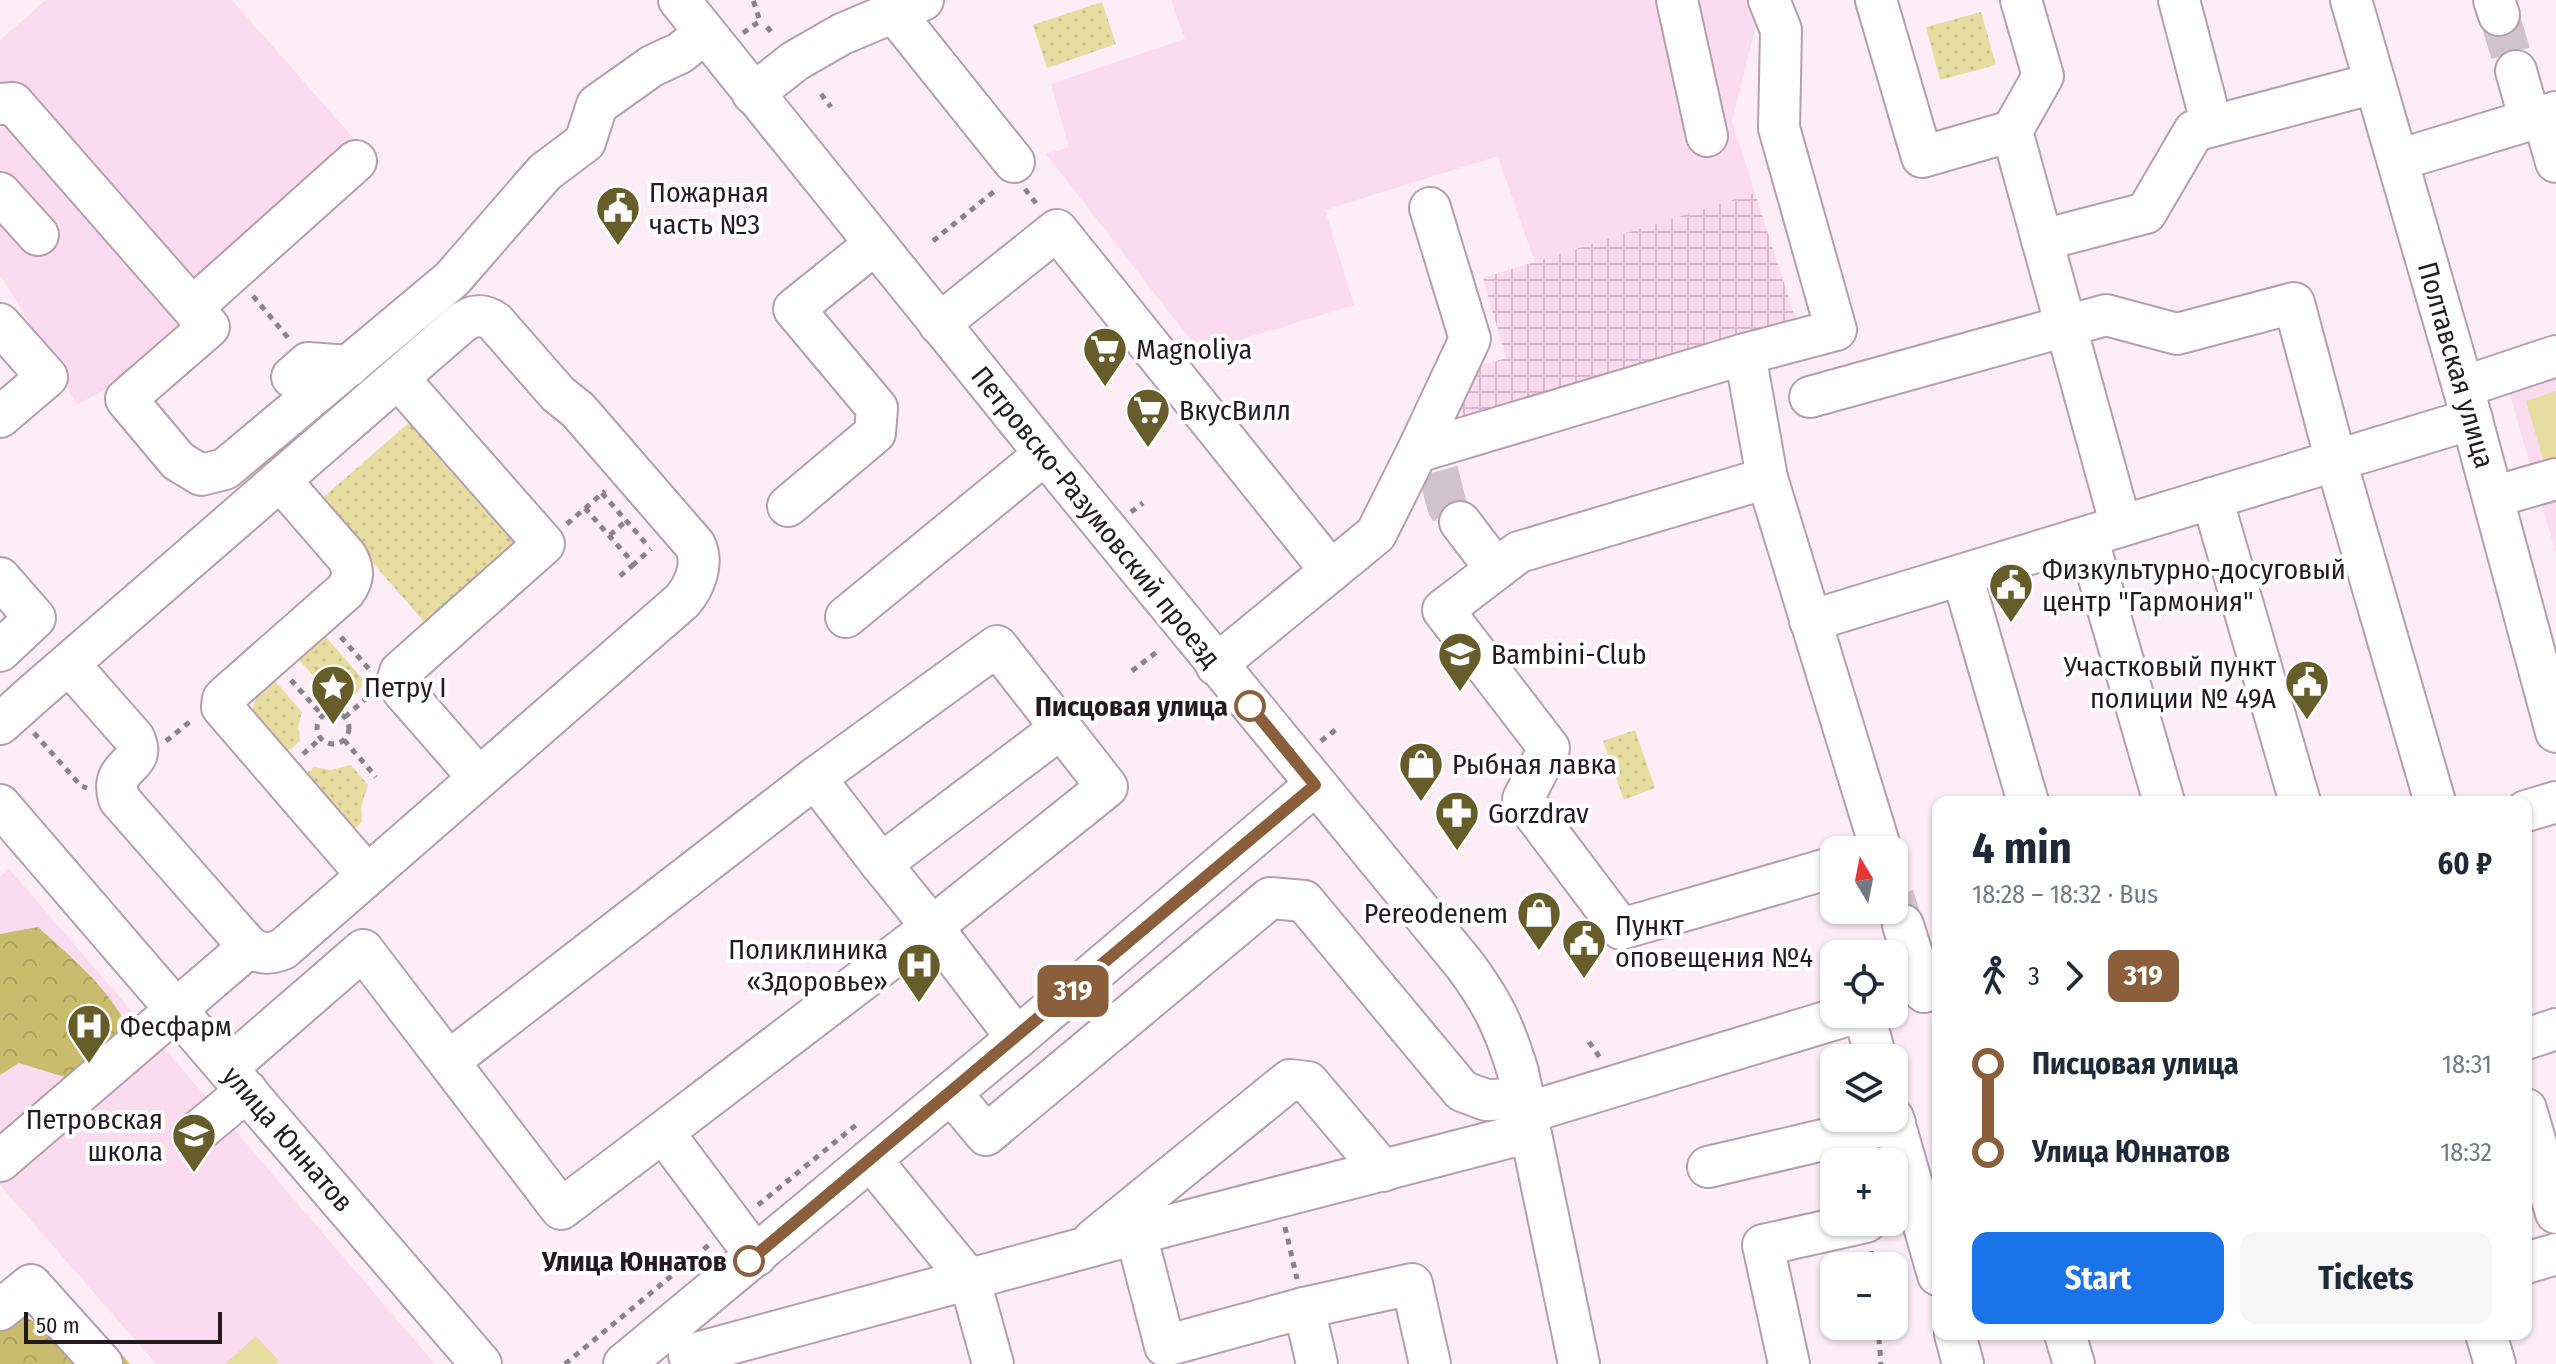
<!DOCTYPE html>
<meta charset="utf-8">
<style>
body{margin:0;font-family:"Fira Sans Condensed",sans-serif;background:#f6f6f7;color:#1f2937;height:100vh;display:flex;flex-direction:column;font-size:30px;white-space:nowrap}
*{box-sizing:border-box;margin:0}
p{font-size:26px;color:#747a83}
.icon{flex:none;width:44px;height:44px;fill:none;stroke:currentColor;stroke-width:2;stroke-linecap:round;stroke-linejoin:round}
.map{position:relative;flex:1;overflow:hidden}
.details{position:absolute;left:1932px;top:796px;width:600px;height:544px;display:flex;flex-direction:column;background:#fff;border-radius:16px;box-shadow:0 2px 6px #0004}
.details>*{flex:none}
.badge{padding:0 16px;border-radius:12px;font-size:28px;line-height:52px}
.needle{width:52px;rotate:350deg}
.fabs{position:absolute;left:1820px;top:836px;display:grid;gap:16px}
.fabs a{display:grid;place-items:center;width:88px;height:88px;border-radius:16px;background:#fff;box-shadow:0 2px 6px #0004;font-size:40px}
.scale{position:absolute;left:24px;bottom:20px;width:198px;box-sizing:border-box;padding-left:8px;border:4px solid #241b21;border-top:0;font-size:22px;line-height:28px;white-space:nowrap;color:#241b21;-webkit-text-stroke:6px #fff;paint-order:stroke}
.map>.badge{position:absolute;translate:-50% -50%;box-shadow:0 0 0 4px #fff}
.legs{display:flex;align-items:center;gap:12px;height:88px;padding:0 40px;font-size:26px}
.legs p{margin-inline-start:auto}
.summary{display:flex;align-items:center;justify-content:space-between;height:136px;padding:0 40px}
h1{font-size:44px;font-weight:700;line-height:60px}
.action{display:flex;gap:16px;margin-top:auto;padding:16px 40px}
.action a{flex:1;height:92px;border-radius:16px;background:#1a73e8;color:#fff;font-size:32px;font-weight:700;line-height:92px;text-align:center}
.action a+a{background:#f6f6f7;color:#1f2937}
ul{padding:0 40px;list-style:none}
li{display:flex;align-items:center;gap:28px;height:88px;font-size:30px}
li i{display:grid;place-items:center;width:12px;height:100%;margin:0 10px;background:currentColor}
li i::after{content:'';width:20px;height:20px;margin:-10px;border:6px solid;border-radius:50%;background:#fff}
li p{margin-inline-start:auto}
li:first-child i{background:linear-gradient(#0000 50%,currentColor 0)}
li:last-child i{background:linear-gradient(currentColor 50%,#0000 0)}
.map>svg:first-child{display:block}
</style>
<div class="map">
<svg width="2556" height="1364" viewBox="0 0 2556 1364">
<defs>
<pattern id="industrial-grid" width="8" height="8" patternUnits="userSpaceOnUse" patternTransform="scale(2)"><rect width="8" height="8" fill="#fbdbef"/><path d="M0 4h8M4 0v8" fill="none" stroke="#d7bbcd"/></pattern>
<pattern id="forest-crowns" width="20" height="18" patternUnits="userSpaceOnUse" patternTransform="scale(2)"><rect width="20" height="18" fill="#c9bd6d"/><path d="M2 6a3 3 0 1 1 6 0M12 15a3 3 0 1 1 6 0" fill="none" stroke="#aca25e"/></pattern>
<pattern id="park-dots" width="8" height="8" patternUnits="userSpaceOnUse" patternTransform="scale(2)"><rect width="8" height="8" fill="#e7dda1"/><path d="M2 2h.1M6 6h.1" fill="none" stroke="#c6bd8a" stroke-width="1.8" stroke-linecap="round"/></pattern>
</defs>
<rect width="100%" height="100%" fill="#fcedf6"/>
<g fill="#fbdbef">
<polygon points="46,0 232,0 362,148 193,323 136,372 77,405 7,285 0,277 0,40"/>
<polygon points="1171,0 1747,0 1756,25 1732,122 1755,193 1535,263 1498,156 1325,210 1354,305 1200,352 1046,154 1069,147 1051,84 1185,39"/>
<polygon points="2556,374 2556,553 2508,389"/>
<polygon points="9,869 220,1113 435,1364 156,1364 0,1185 0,877"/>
</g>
<polygon fill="url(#industrial-grid)" points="1755,193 1796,320 1462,419 1449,375 1506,358 1483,278"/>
<g fill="url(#forest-crowns)">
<path d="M 38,927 C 74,960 117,994 133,1041 L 71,1079 L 19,1063 L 0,1075 L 0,934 Z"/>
<polygon points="21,1315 48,1329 109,1340 130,1364 0,1364 0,1330"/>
</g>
<g fill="url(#park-dots)">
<polygon points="1102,2 1116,44 1047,68 1033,25"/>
<polygon points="1981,12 1996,65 1940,80 1926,27"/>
<polygon points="412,420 520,543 426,624 319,501"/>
<polygon points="326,637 366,683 350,698 330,694 299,660"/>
<polygon points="275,681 302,712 298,726 300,741 285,754 252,711 256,698"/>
<polygon points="1635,730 1655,788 1624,800 1603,741"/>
<polygon points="351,765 368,785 361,806 362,822 352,831 304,776 314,767 331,770"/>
</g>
<g fill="#e7dda1">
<polygon points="2556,391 2556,463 2545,466 2526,401"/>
<polygon points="256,1336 279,1361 276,1364 225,1364"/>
</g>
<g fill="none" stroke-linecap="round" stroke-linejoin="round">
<g stroke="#d1c3cb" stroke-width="40" stroke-dasharray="40 20" stroke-linecap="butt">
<polyline points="2499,15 2516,71"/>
<polyline points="1438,471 1447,506 1460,522"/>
<polyline points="1894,896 1903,925"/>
</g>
<g stroke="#b69fad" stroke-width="44">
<g id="minor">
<path d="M 679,0 L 1045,454 L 1464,964 C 1493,1003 1504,1026 1518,1072 L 1579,1364"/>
<polyline points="1677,0 1707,136"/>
<polyline points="1876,0 1922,157 2012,131"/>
<polyline points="2021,0 2043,76 2012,131 2121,526"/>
<polyline points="2179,0 2212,126"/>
<polyline points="2351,0 2463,387 2556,732"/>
<polyline points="2494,0 2499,15"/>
<polyline points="893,11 1014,162"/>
<polyline points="2516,71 2530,120"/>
<polyline points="753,94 795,61 842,34 923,0"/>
<polyline points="0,104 13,103 209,327 126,399 178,461 201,475 225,469 452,279 545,172 585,142 597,105 652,66 680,53 705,33"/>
<polyline points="2543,116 2556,162"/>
<polyline points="2398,160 2556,112"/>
<polyline points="0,193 38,235"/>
<polyline points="2042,240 2146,213 2194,131 2375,83"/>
<polyline points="193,307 356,161"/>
<polyline points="0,324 47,377 0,417"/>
<polyline points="939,324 1057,230 1331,571"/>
<polyline points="1745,354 1767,478"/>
<polyline points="292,377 308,363 349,366"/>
<polyline points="398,378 544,544 400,672 398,679 403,691 479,778"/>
<polyline points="2463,387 2556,356"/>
<polyline points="1810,397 2106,315 2177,334 2294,303 2336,461 2435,802"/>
<polyline points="1417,452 1470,339 1430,208"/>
<path d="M 280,480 L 347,557 C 354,570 354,579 345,591 L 227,695 L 223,699 L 222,707 L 367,875"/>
<polyline points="2493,497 2556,479"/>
<polyline points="2212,498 2300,802"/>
<polyline points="788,506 875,433 877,408 794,309 875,244"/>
<polyline points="1460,522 1496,569"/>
<polyline points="2087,537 2164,802"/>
<polyline points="1962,575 2028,802"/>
<polyline points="0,578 35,618 0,651"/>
<polyline points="846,617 1045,454"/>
<polyline points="1810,621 2472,419"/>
<polyline points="1216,665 1376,534 1417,452 1745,354 1836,330 1779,128 1781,30 1769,0"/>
<path d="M 0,724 L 37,691 L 459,325 C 471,315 482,313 495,322 L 558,394 L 578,410 L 695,545 C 704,563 695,586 682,601 L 283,949 C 271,954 261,955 249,947 L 119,799 C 108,762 149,768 134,738 L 69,664"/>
<polyline points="815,778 881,864"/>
<polyline points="0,805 481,1364"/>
<polyline points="2526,811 2556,802"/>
<polyline points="1834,867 1621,929 1523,799 1549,748 1443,610 1519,552 1767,478 1881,850"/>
<polyline points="1903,925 1924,992"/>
<polyline points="1864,1014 1876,1058"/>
<polyline points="2526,1039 2556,1029"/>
<polyline points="449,1061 815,778 997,646 1107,787 932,927 1017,1038"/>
<polyline points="227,1068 363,950 561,1209 663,1132 756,1256"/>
<polyline points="951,1093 986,1135 1270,898 1304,901 1462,1091 1486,1100 1524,1099"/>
<polyline points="2526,1109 2556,1213"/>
<polyline points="1526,1113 1852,1014"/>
<polyline points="1893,1118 1938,1275"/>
<polyline points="663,1132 932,927 881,864 1061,728"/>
<polyline points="195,1134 247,1091"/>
<polyline points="871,1160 970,1281 993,1364"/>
<polyline points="0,1161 249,947"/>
<polyline points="1708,1167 1895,1123"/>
<polyline points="1136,1234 1165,1346 1304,1308"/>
<polyline points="1094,1239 1290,1080 1308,1082 1383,1171"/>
<polyline points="2526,1263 2556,1254"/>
<polyline points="0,1310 31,1285 102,1364"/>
<polyline points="1955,1334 1963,1364"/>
<polyline points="2065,1334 2074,1364"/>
<polyline points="2486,1334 2495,1364"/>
<polyline points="689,1355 1136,1234 1530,1132"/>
<polyline points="624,1364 1017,1038 1315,785"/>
<polyline points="1317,1364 1304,1308 1412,1284 1430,1364"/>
<polyline points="1789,1364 1763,1245 1866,1222"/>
</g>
</g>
<g stroke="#8e8289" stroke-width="5" stroke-dasharray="6 6" stroke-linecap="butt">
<polyline points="767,27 774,35"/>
<polyline points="743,33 760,21 753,0"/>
<polyline points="821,94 831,107"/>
<polyline points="1025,189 1038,206"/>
<polyline points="933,241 997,189"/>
<polyline points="253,296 290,340"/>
<polyline points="602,493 649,547"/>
<polyline points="585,508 634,564 651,549"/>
<polyline points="1131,512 1143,503"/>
<polyline points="567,524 605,491"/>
<polyline points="610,535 626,521"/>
<polyline points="620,576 634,564"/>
<polyline points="341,637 369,669"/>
<polyline points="1132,671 1158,651"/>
<polyline points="291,680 322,715"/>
<circle cx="333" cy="728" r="16"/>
<polyline points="345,717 371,694"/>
<polyline points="34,733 81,786 87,788"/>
<polyline points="344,740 376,777"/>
<polyline points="166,741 192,720"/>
<polyline points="1321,741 1338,728"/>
<polyline points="303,754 320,739"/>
<polyline points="1589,1042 1601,1059"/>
<polyline points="758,1205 856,1125"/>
<polyline points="1285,1227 1297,1279"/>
<polyline points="1871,1251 1872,1266"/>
<polyline points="1878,1326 1881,1364"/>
<polyline points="565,1364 710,1244"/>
</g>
<use href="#minor" stroke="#fff" stroke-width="40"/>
</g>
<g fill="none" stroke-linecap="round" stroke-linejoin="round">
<g stroke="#fff" stroke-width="18">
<polyline id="line-1" points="749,1261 1315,785 1250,706"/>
</g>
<use href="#line-1" stroke="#8b5e3c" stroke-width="12"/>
</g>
<defs>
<g id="civic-pin" transform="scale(2.3)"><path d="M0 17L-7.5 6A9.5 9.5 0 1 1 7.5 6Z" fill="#665d2a" stroke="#fff"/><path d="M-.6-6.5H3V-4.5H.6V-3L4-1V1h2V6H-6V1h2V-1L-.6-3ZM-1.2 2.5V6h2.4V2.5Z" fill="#fff"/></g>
<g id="supermarket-pin" transform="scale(2.3)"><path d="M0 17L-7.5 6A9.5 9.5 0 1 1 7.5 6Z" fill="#665d2a" stroke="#fff"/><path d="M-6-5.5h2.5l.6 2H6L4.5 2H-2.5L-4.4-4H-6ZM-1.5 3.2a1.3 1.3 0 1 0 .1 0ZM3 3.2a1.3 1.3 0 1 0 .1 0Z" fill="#fff"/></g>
<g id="school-pin" transform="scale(2.3)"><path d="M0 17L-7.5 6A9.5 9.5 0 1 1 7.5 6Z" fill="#665d2a" stroke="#fff"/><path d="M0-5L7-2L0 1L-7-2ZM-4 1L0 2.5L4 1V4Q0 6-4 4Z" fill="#fff"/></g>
<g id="sight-pin" transform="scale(2.3)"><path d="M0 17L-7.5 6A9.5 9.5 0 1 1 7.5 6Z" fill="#665d2a" stroke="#fff"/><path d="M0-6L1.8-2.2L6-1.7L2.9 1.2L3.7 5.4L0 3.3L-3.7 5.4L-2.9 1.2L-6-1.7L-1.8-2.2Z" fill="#fff"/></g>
<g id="shop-pin" transform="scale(2.3)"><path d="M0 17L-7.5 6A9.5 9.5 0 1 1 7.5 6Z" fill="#665d2a" stroke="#fff"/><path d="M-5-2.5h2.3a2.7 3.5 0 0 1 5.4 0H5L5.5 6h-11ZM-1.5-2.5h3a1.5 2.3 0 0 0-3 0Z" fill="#fff"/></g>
<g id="pharmacy-pin" transform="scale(2.3)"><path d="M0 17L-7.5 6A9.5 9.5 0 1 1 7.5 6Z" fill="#665d2a" stroke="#fff"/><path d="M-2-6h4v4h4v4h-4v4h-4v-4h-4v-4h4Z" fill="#fff"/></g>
<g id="hospital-pin" transform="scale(2.3)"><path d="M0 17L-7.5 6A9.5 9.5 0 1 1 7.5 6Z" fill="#665d2a" stroke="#fff"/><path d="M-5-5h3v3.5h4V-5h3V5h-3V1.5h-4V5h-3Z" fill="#fff"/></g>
</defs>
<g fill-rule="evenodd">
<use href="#civic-pin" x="618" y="208"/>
<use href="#supermarket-pin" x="1105" y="349"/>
<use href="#supermarket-pin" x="1148" y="410"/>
<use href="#civic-pin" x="2011" y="585"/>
<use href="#school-pin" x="1460" y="654"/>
<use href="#civic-pin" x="2307" y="682"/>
<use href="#sight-pin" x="333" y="687"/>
<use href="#shop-pin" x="1421" y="764"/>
<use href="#pharmacy-pin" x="1457" y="813"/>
<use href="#shop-pin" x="1539" y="913"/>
<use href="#civic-pin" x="1584" y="941"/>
<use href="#hospital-pin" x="919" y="965"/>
<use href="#hospital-pin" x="89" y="1026"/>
<use href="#school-pin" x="194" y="1135"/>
</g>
<g fill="#fff" stroke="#8b5e3c" stroke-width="4">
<circle cx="1250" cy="706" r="14"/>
<circle cx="749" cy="1261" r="14"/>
</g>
<g text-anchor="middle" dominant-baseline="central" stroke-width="8" stroke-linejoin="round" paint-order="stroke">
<g font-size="28" fill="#241b21" stroke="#fff" text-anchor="start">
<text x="649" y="192">Пожарная<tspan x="649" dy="32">часть №3</tspan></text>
<text x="1136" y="349">Magnoliya</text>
<text x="1179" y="410">ВкусВилл</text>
<text x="2042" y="569">Физкультурно-досуговый<tspan x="2042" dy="32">центр "Гармония"</tspan></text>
<text x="1491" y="654">Bambini-Club</text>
<text x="2276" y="666" text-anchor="end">Участковый пункт<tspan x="2276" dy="32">полиции № 49А</tspan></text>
<text x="364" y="687">Петру I</text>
<text x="1452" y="764">Рыбная лавка</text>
<text x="1488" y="813">Gorzdrav</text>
<text x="1508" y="913" text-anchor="end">Pereodenem</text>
<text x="1615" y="925">Пункт<tspan x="1615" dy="32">оповещения №4</tspan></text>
<text x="888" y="949" text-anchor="end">Поликлиника<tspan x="888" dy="32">«Здоровье»</tspan></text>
<text x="120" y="1026">Фесфарм</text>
<text x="163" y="1119" text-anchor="end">Петровская<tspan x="163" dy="32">школа</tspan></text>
</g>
<g font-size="28" fill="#241b21" stroke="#fff">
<text transform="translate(2456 365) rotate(74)">Полтавская улица</text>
<text transform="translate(1096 517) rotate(51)">Петровско-Разумовский проезд</text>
<text transform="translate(288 1139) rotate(49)">улица Юннатов</text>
</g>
<g font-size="28" font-weight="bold" fill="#241b21" stroke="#fff" text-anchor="end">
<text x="1228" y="706">Писцовая улица</text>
<text x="727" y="1261">Улица Юннатов</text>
</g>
</g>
</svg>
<div class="fabs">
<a><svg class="needle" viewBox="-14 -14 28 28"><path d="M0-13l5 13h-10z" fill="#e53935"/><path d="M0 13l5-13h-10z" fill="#747a83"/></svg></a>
<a><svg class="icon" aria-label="locate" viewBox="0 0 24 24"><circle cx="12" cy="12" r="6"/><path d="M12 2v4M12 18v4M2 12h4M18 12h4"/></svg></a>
<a><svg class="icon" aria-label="layers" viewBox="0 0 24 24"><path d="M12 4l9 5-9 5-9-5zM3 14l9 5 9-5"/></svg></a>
<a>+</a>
<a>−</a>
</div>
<div class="scale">50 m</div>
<b class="badge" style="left:1073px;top:991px;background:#8b5e3c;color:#fff">319</b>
<section class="details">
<div class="summary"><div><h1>4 min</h1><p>18:28 – 18:32 · Bus</p></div><b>60 ₽</b></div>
<div class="legs"><svg class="icon" aria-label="walk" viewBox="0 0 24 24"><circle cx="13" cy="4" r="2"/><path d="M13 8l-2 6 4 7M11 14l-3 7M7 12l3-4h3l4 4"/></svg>3<svg class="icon" aria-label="forward" viewBox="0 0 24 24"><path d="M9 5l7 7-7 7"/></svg><b class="badge" style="background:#8b5e3c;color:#fff">319</b></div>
<ul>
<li><i style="color:#8b5e3c"></i><b>Писцовая улица</b><p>18:31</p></li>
<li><i style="color:#8b5e3c"></i><b>Улица Юннатов</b><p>18:32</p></li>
</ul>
<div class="action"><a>Start</a><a>Tickets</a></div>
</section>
</div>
